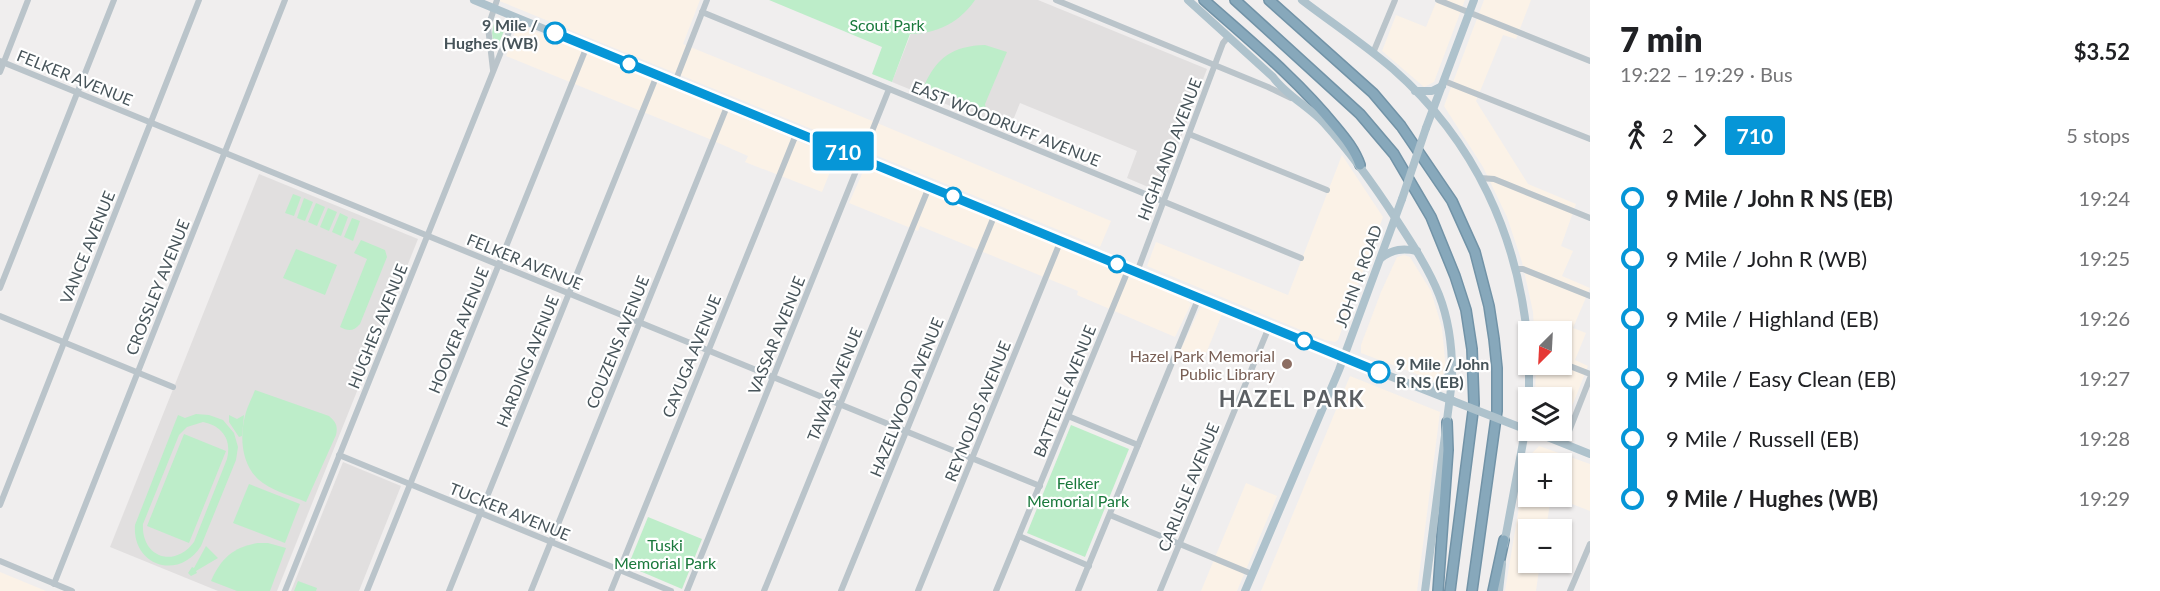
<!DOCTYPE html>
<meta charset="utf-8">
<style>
body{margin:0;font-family:Lato,sans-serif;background:#f2f2f2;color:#202124;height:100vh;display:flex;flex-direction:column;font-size:22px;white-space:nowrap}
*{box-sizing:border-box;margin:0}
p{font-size:20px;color:#757577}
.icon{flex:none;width:33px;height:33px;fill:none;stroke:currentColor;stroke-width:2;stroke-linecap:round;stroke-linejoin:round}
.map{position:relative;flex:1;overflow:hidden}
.side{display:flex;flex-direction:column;background:#fff;width:570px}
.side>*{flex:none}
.badge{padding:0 12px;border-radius:4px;font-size:21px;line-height:39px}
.needle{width:39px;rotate:204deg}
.fabs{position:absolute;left:1518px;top:321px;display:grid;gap:12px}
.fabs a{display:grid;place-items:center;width:54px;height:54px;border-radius:0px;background:#fff;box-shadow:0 2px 4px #0004;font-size:30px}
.map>.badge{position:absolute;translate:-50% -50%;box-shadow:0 0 0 3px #fff}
.legs{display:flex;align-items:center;gap:9px;height:66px;padding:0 30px;font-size:20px}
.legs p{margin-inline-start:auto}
.overview{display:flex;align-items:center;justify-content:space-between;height:102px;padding:0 30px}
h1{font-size:33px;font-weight:800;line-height:45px}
ul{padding:0 30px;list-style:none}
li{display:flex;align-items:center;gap:21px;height:60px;font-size:22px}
li i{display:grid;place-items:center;width:9px;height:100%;margin:0 8px;background:currentColor}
li i::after{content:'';width:15px;height:15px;margin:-8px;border:4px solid;border-radius:50%;background:#fff}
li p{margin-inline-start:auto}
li:first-child i{background:linear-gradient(#0000 50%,currentColor 0)}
li:last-child i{background:linear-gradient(currentColor 50%,#0000 0)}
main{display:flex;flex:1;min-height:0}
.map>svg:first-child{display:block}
</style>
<main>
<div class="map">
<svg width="1590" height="591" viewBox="0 0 1590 591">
<rect width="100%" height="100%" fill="#f0eeee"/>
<g fill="#fbf2e7">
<polygon points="497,0 700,0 683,44 870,120 1111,221 1100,247"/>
<polygon points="1437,0 1465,0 1434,82 1424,87 1382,51 1396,15 1426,27"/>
<polygon points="1484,0 1531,0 1516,39 1503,35 1476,101 1528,184 1576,204 1561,246 1573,251 1562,276 1590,288 1573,328 1586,333 1575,360 1588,366 1561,434 1552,431 1562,430 1562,398 1535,397 1536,365 1562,364 1562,332 1534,331 1533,312 1522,262 1507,217 1483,167 1444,106"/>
<polygon points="518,24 836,157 822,192 745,162 748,156 707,138 506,56"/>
<polygon points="1342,155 1383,217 1338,340 1335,342 1325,340 1147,266 1156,242 1288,295"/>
<polygon points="865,167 1185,298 1191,304 1175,337 1077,295 1078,291 1039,275 920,226 918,231 849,203"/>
<polygon points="1404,255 1410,257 1431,291 1442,328 1446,370 1440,379 1435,381 1361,353 1361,345 1381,292 1397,257"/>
<polygon points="1205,306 1222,314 1203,361 1180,351 1200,308"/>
<polygon points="1350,376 1440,412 1417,591 1261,591"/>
<polygon points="1539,446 1590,464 1590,511 1554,497 1562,496 1562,464 1530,463 1532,453"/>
<polygon points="1528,469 1528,496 1551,497 1546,529 1528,530 1528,562 1540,563 1536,591 1505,591 1519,507"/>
<polygon points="1246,483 1277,496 1237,591 1201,591"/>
<polygon points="0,572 46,591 0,591"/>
</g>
<g fill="#e1dfdf">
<polygon points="924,0 1038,0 1207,69 1160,192 1127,178 1137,151 1020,103 1009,130 892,82"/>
<polygon points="259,174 418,239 277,591 218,591 110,547"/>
<polygon points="343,462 401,486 359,591 291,591"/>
</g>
<g fill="#bdedc9" fill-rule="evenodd">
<path d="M 769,0 L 975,0 C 960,22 937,34 910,34 L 892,82 L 872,74 L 882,47 Z"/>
<polygon points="495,18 498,19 496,25 498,27 502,27 505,22 507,23 497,49 494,48 492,33"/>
<path d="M 985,45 L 1007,52 L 985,104 L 986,109 L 980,110 L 977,106 L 924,86 C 937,57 953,46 985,45 Z"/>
<polygon points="293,194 301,197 294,216 285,213"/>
<polygon points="304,198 313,202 305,221 297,218"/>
<polygon points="316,203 325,207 317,226 308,222"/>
<polygon points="328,208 337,212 329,231 320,227"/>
<polygon points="340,213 348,217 341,236 332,232"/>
<polygon points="352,218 360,221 353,241 344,237"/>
<path d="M 361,240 L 385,250 L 387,257 L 360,324 C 353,332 348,331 340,327 L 367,259 L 354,253 Z"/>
<polygon points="296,249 337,265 325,295 283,278"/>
<path d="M 255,390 L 329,416 C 336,422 338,426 336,435 L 306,502 C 292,496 276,492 263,483 C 242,469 239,439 245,416 C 247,407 252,398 255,390 Z"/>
<path d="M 196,414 L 209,415 L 223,420 L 234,433 L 238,447 L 236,460 L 201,546 C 179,581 132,566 135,525 L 178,415 L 185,418 ZM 203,422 C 222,426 232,439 227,459 L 194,542 C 174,569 141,557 143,524 L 179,435 L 187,427 Z"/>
<polygon points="229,415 237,419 244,415 242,436 239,437 229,422"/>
<polygon points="1071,425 1129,449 1085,557 1027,533"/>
<polygon points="184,434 226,451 189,543 147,526"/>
<polygon points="249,484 300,504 285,543 233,523"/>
<polygon points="648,517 702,539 682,589 628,566"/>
<path d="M 258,543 L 268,543 L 286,548 L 270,591 L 237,591 L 211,581 C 221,558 234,547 258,543 Z"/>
<polygon points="206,546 218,558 196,571 197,573 191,576 188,573 192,567 194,568"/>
<polygon points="298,581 317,588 316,591 294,591"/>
</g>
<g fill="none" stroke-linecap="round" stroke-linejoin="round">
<g stroke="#7293a7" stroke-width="12">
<g id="highway">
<path d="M 1204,0 C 1249,40 1297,79 1335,126 C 1345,138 1355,150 1360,165"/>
<polyline points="1235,0 1360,114 1394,154 1431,217 1455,276 1466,310 1472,349 1474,404 1450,591"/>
<polyline points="1269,0 1373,93 1401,126 1452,201 1475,252 1489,306 1494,339 1497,368 1497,411 1472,591"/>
<polyline points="1438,591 1448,450 1447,422"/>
<polyline points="1493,591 1504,540"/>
</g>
</g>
<g stroke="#bac4ca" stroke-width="6">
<polyline points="1056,0 1268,87 1291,98"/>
<polyline points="1438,0 1590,61"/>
<polyline points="702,12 1301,258"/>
<polyline points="1373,53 1395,0"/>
<polyline points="0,61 1040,486"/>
<polyline points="493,70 488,27 497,0"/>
<polyline points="0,72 28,0"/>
<polyline points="1444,81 1590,139"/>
<polyline points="675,82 707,0"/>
<polyline points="1189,134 1327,190"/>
<polyline points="1480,178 1494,179 1590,218"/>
<polyline points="1517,269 1523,269 1590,296"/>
<polyline points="1137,272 1223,43 1228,37"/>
<polyline points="0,288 114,0"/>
<polyline points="0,316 173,387"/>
<polyline points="1562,363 1590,374"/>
<polyline points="1068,416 1138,445"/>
<polyline points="1564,444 1590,378"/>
<polyline points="339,455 671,591"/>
<polyline points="0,505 199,0"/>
<polyline points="1110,515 1252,574"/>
<polyline points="1019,536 1089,566"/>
<polyline points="0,561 72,591"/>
<polyline points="54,584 285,0"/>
<polyline points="285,591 515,17"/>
<polyline points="367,591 587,46"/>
<polyline points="449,591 657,75"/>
<polyline points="531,591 728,104"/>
<polyline points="611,591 797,132"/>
<polyline points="687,591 889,89"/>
<polyline points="764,591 929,187"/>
<polyline points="841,591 995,214"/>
<polyline points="918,591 1061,240"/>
<polyline points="996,591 1129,268"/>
<polyline points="1078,591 1199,297"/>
<polyline points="1160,591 1269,327"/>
<polyline points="1570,591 1590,544"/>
</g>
<g stroke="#aec2cc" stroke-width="8">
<polyline points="474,0 1344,358 1453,401"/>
<path d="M 1188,0 L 1273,77 C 1286,95 1309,107 1324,123 C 1351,153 1374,185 1396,219 C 1434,277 1454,309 1452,381 L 1425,591"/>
<path d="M 1302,0 C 1332,23 1364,44 1393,69 C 1475,141 1519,237 1528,345"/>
<polyline points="1415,91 1432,91 1442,86"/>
<polyline points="1426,128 1474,0"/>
<path d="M 1381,258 C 1393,249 1403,248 1417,251"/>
<polyline points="1427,390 1443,383 1452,371"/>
<polyline points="1529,398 1529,364"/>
<polyline points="1530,430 1590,454"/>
<polyline points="1504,545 1524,437 1528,400"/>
<polyline points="1245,591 1339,370 1402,199"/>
<polyline points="1499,591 1502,564"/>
</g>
<use href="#highway" stroke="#87a8bb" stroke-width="9"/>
<g stroke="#aec2cc" stroke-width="8">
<polyline points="1402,199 1426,128"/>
<polyline points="1453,401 1522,428"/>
</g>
</g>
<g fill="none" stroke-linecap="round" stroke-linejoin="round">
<g stroke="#fff" stroke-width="14">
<polyline id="line-1" points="555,33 1379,372"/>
</g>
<use href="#line-1" stroke="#0696d7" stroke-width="9"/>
</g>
<g fill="#fff" stroke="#0696d7" stroke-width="3">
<circle cx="555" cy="33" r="10"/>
<circle cx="629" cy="64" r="8"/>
<circle cx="953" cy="196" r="8"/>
<circle cx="1117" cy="264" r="8"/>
<circle cx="1304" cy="341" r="8"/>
<circle cx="1379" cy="372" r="10"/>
</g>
<circle fill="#8d6e63" stroke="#fff" stroke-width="2" cx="1287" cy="364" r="6"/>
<g text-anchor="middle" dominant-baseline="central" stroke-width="4.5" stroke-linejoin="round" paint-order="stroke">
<g font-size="16" font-weight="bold" fill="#47545a" stroke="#fff" text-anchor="end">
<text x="538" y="24">9 Mile /<tspan x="538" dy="18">Hughes (WB)</tspan></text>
<text x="1396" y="363" text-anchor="start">9 Mile / John<tspan x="1396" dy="18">R NS (EB)</tspan></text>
</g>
<g font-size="16" fill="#1a793c" stroke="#fff">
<text x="887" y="24">Scout Park</text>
<text x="1078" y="482">Felker<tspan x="1078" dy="18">Memorial Park</tspan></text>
<text x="665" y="544">Tuski<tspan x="665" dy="18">Memorial Park</tspan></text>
</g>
<g font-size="16" fill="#47545a" stroke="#fff">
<text transform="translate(75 77) rotate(22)">FELKER AVENUE</text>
<text transform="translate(1006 123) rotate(22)">EAST WOODRUFF AVENUE</text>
<text transform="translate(1169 149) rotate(-69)">HIGHLAND AVENUE</text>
<text transform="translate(87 247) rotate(-68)">VANCE AVENUE</text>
<text transform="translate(525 261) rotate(22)">FELKER AVENUE</text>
<text transform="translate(1358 276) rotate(-70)">JOHN R ROAD</text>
<text transform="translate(157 287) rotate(-68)">CROSSLEY AVENUE</text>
<text transform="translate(377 326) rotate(-68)">HUGHES AVENUE</text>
<text transform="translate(458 330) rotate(-68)">HOOVER AVENUE</text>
<text transform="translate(776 335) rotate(-68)">VASSAR AVENUE</text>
<text transform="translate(617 342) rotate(-68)">COUZENS AVENUE</text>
<text transform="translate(691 356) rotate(-68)">CAYUGA AVENUE</text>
<text transform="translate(527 361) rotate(-68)">HARDING AVENUE</text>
<text transform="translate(834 384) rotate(-68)">TAWAS AVENUE</text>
<text transform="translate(1064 391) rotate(-68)">BATTELLE AVENUE</text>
<text transform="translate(906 397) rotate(-68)">HAZELWOOD AVENUE</text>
<text transform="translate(977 411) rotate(-68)">REYNOLDS AVENUE</text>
<text transform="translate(1188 487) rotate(-68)">CARLISLE AVENUE</text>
<text transform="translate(510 511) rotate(22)">TUCKER AVENUE</text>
</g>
<g font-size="16" fill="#785e54" stroke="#fff" text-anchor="end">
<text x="1275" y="355">Hazel Park Memorial<tspan x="1275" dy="18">Public Library</tspan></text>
</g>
<g font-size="22" font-weight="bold" letter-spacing="1.5" fill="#5b5f63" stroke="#fff">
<text x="1292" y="398">HAZEL PARK</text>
</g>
</g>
</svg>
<div class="fabs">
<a><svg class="needle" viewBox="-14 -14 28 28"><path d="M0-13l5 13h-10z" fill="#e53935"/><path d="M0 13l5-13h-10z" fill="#757577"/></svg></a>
<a><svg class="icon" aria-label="layers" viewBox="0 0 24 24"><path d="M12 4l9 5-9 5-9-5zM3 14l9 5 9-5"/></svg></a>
<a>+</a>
<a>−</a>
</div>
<b class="badge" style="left:843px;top:151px;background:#0696d7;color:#fff">710</b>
</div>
<section class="side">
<div class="overview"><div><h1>7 min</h1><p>19:22 – 19:29 · Bus</p></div><b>$3.52</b></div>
<div class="legs"><svg class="icon" aria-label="walk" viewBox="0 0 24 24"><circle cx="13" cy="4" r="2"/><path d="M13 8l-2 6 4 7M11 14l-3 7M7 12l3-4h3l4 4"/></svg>2<svg class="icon" aria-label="forward" viewBox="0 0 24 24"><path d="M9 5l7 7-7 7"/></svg><b class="badge" style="background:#0696d7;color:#fff">710</b><p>5 stops</p></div>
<ul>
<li><i style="color:#0696d7"></i><b>9 Mile / John R NS (EB)</b><p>19:24</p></li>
<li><i style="color:#0696d7"></i><span>9 Mile / John R (WB)</span><p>19:25</p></li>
<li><i style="color:#0696d7"></i><span>9 Mile / Highland (EB)</span><p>19:26</p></li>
<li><i style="color:#0696d7"></i><span>9 Mile / Easy Clean (EB)</span><p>19:27</p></li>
<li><i style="color:#0696d7"></i><span>9 Mile / Russell (EB)</span><p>19:28</p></li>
<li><i style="color:#0696d7"></i><b>9 Mile / Hughes (WB)</b><p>19:29</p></li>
</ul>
</section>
</main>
